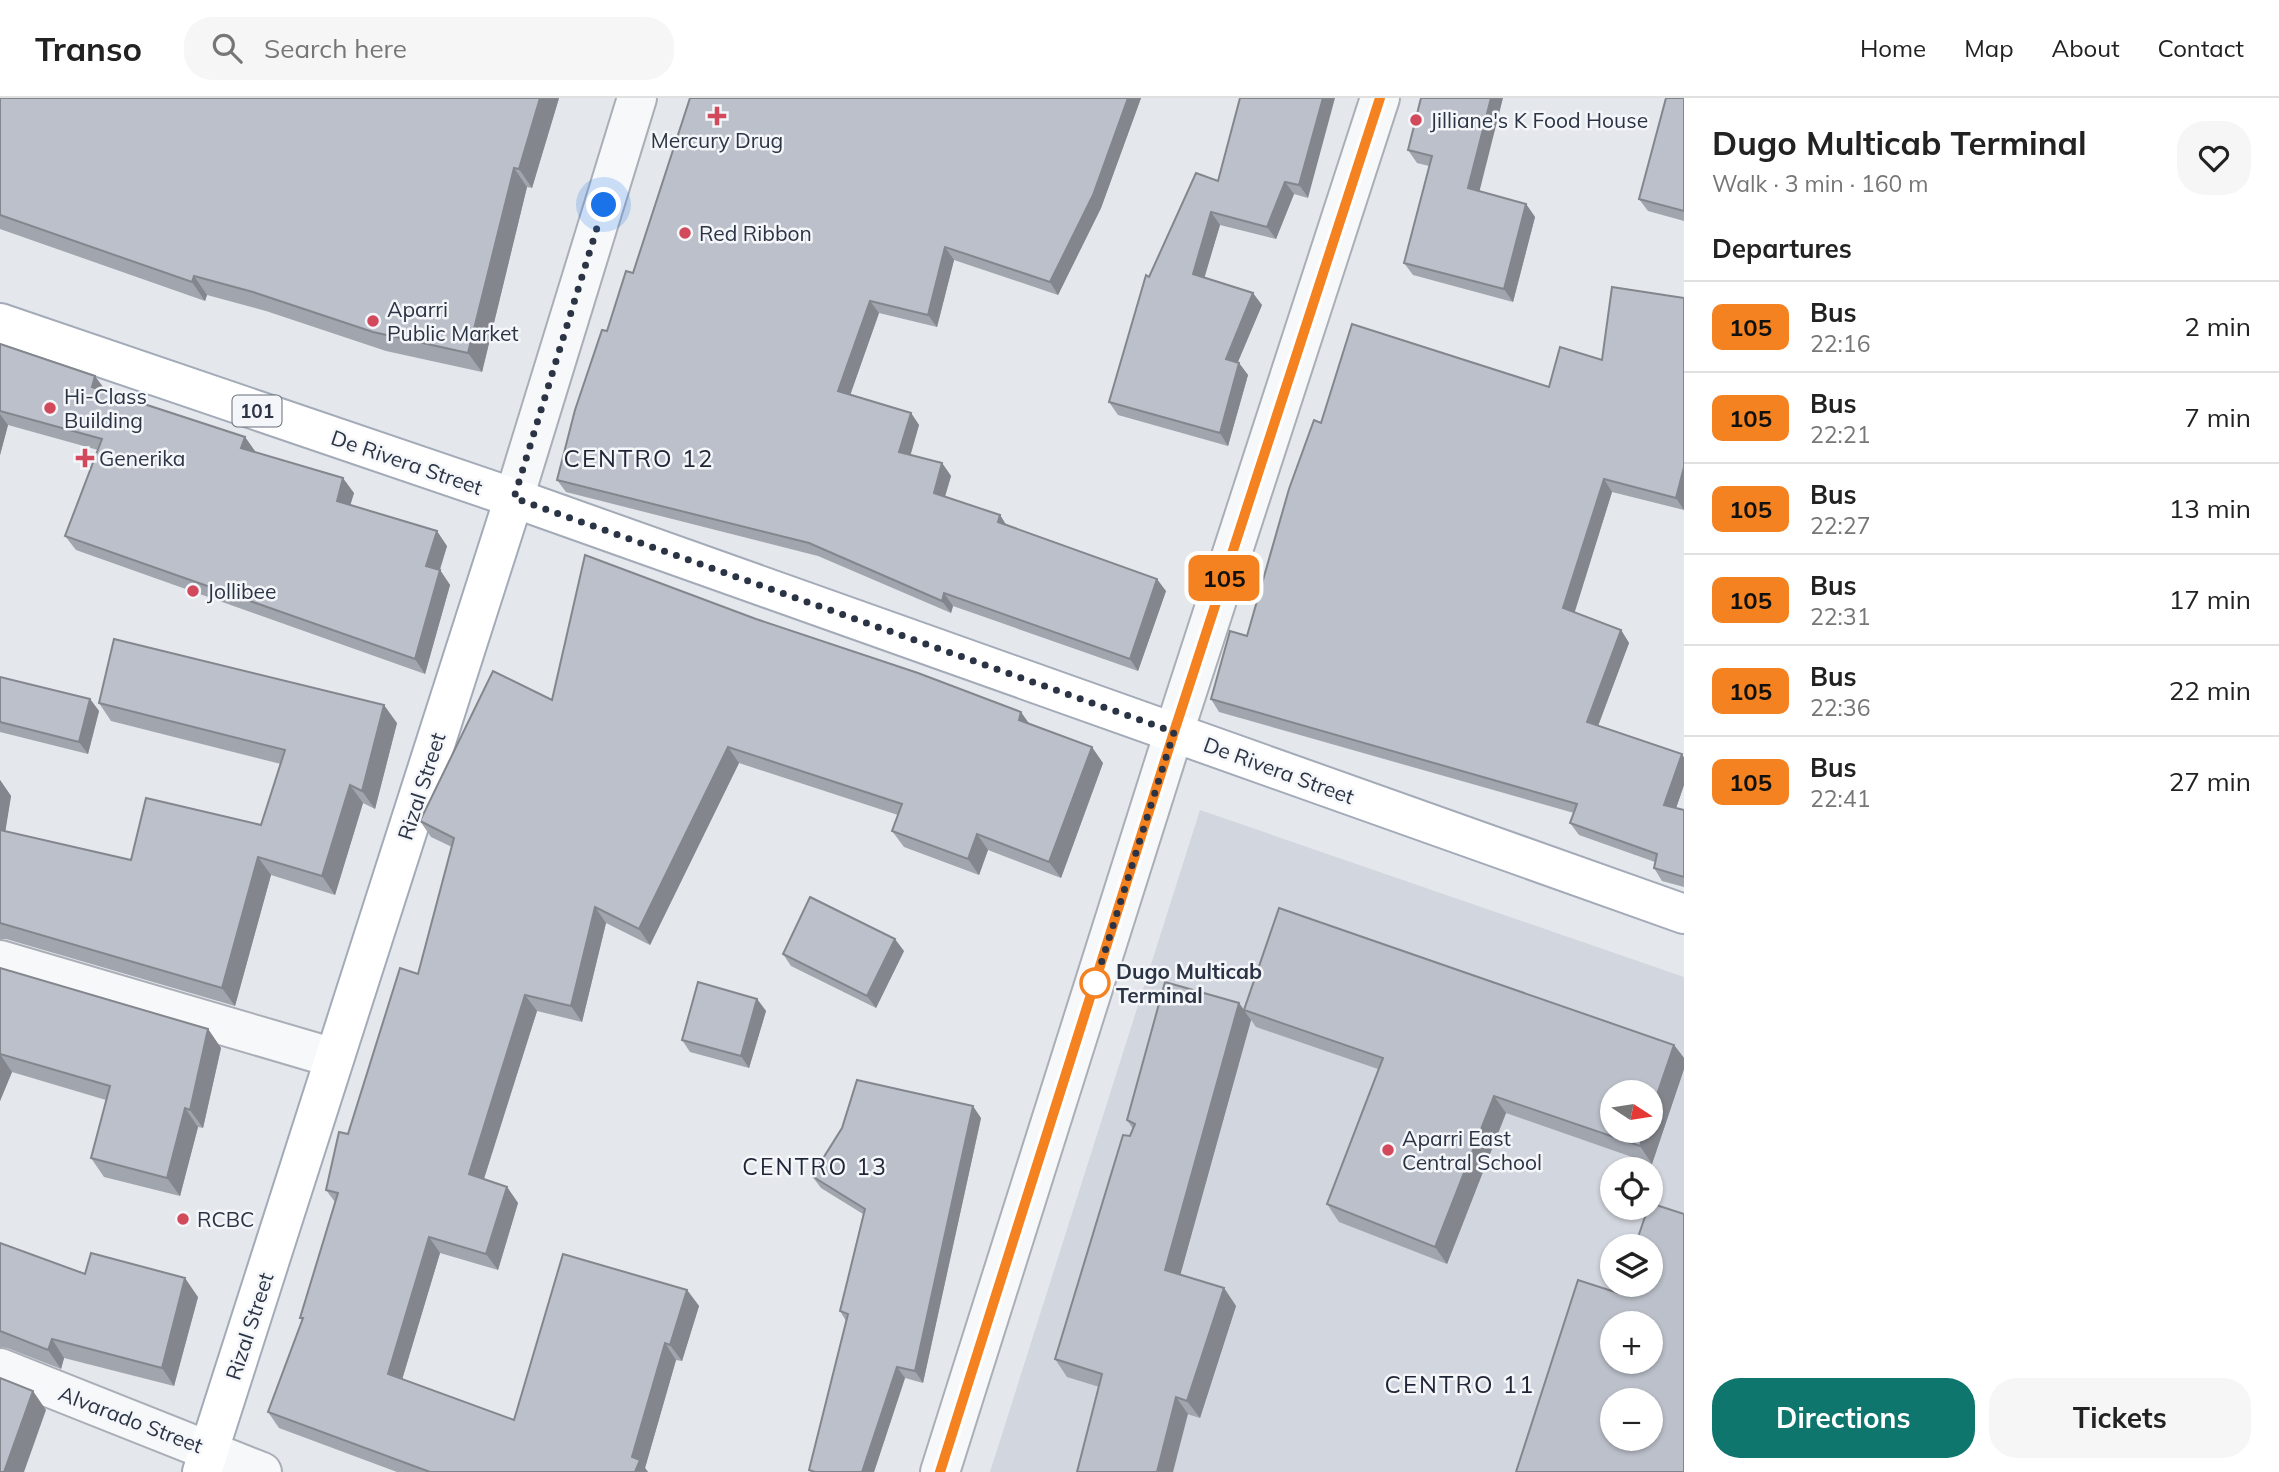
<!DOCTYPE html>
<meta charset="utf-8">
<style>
body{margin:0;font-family:Mulish,sans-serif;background:#f6f6f6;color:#222;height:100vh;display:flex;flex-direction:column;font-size:26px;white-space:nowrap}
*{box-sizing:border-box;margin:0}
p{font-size:23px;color:#767676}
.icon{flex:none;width:38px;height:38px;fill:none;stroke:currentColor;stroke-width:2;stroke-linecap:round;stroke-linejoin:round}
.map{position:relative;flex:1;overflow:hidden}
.side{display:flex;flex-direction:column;background:#fff;width:595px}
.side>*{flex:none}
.badge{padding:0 14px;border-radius:10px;font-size:24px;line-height:46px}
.needle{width:46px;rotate:102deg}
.fabs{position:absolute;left:1600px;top:982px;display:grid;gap:14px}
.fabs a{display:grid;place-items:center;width:63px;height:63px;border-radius:50%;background:#fff;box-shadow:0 2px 5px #0004;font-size:35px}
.you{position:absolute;width:35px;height:35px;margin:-18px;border:5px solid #fff;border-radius:50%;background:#1a73e8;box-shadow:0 0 0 10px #1a73e833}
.map>.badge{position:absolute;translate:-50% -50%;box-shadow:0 0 0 4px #fff}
h2{padding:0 28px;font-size:26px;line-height:63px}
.round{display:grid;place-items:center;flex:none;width:74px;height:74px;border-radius:28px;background:#f6f6f6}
.overview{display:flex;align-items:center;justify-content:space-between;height:119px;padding:0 28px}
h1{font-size:33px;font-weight:700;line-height:52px}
.primary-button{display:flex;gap:14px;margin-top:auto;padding:14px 28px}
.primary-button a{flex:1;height:80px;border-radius:28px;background:#0f766e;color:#fff;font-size:28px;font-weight:700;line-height:80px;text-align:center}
.primary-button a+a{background:#f6f6f6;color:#222}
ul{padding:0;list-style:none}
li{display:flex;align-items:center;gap:21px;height:91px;padding:0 28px;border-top:2px solid #e0e0e0}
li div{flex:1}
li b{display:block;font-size:26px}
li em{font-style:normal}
li .badge{min-width:77px;font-weight:700;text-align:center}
header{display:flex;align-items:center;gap:42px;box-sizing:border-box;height:98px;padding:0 35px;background:#fff;border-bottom:2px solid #e0e0e0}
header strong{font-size:33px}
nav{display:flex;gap:38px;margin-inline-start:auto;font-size:24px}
.search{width:490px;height:63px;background:#f6f6f6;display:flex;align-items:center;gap:18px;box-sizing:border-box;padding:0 24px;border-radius:28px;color:#767676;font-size:26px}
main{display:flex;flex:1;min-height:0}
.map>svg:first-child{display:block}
</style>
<header>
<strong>Transo</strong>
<div class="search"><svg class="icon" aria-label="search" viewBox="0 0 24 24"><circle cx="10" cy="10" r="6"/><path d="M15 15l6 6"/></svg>Search here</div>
<nav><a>Home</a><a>Map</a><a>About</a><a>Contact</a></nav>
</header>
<main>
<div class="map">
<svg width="1684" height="1374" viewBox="0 0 1684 1374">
<rect width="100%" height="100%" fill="#e4e7ec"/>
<path fill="#d2d6de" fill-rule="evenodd" d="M 1200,712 L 1684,879 L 1684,1374 L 990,1374 ZM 1612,994 L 1650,994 L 1650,1032 L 1612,1032 ZM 1612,1071 L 1650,1071 L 1650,1110 L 1612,1110 ZM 1612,1148 L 1650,1148 L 1650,1186 L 1612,1186 ZM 1612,1225 L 1650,1225 L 1650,1264 L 1612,1264 ZM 1612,1302 L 1650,1302 L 1650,1340 L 1612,1340 Z"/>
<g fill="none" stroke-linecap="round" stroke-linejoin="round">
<g stroke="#a9aeb7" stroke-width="42">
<g id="minor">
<polyline points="514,400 637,0"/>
<polyline points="0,862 334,960"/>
<polyline points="0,1270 262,1374"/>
<polyline points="940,1374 1174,634 1380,0"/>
</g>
</g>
<g stroke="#a3abb8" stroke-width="42">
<g id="major">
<polyline points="0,225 514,400 1684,816"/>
<polyline points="202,1374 514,400"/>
</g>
</g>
<use href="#minor" stroke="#f7f8fa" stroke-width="38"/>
<use href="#major" stroke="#fff" stroke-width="38"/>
</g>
<g fill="#a1a5ae">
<polygon points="0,0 559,0 532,90 527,89 482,274 386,253 266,213 207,197 205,203 0,131"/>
<polygon points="690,0 1141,0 1101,110 1058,197 954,162 937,229 879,215 850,297 911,315 919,327 910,357 942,365 951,378 945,399 1000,417 1007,428 1166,493 1138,573 953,508 951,515 818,458 566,394 557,382 607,233 633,175"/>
<polygon points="1240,0 1308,100 1294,96 1276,141 1220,127 1204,179 1262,207 1238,264 1248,277 1228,348 1118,317 1109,304 1149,179 1218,83"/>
<polygon points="1421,0 1479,93 1526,106 1535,119 1513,204 1413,177 1404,165 1429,68 1417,65 1408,52"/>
<polygon points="1684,0 1684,123 1648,113 1639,101"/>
<polygon points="1684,200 1684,412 1612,394 1574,515 1621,532 1629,545 1598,628 1682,656 1684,660 1684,687 1676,710 1684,712 1684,789 1662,783 1654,770 1655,764 1579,737 1570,725 1574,715 1219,614 1211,601 1247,538 1321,325 1549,289 1602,262"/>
<polygon points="0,246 106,293 245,339 255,354 354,395 350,407 447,448 440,472 450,487 425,576 76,452 65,438 98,352 8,327 0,357"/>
<polygon points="0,579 90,601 99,613 88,656 0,634"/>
<polygon points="552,602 1029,626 1103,665 1061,780 988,752 979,777 904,749 892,733 898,717 739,665 650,847 606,825 582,924 537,913 484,1081 507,1089 518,1105 498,1172 440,1155 402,1281 514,1322 687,1192 699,1208 682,1263 676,1262 645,1370 648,1374 397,1374 279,1330 268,1314 302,1222 300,1220 335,1104 326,1092 348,1036 418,876 452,749 431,739 420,723"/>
<polygon points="99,605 397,625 375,711 363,705 335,797 271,777 235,908 6,841 0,841 0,682 11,698 5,733 131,762 261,727 281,666 111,623"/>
<polygon points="904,853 876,910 791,868 783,856"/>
<polygon points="0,870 208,931 221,950 203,1030 198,1029 180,1098 104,1079 91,1060 106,1002 12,974 0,1003"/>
<polygon points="757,901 766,913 749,970 690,954 682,942"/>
<polygon points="1239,905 1251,922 1180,1177 1224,1190 1236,1208 1200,1320 1067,1279 1055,1261 1133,1031 1127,1022"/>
<polygon points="1244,912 1674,947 1684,960 1684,971 1652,1066 1506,1015 1447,1166 1339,1124 1327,1106 1378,971 1256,929"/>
<polygon points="981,1020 923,1285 905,1280 874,1374 811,1374 809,1372 846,1223 840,1213 863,1116 821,1090 812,1078"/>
<polygon points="0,1145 85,1176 198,1199 174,1288 64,1260 61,1271 7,1250 0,1249"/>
</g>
<g fill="#83868d">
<polygon points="540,0 559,0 532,90 519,71"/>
<polygon points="1128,0 1141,0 1101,110 1058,197 1050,184"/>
<polygon points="1323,0 1335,0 1308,100 1299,87"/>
<polygon points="1491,0 1503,0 1477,103 1468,90"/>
<polygon points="514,70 527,89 482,274 468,255"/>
<polygon points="1285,84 1294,96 1276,141 1267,129"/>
<polygon points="1526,106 1535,119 1513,204 1504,191"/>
<polygon points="1211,114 1220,127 1202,188 1193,176"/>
<polygon points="945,149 954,162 937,229 928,217"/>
<polygon points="194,178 207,197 205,203 192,184"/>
<polygon points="1253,195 1262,207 1234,273 1226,261"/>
<polygon points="870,203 879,215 847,306 838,293"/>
<polygon points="1239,265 1248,277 1228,348 1220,335"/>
<polygon points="95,278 106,293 92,289"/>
<polygon points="911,315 919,327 908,366 899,354"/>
<polygon points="0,316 8,327 0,357"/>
<polygon points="245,339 255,353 251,365 241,350"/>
<polygon points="942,365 951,378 942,408 934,395"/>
<polygon points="1684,369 1684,412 1676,400"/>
<polygon points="343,380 354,395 347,418 337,403"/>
<polygon points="1604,381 1612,394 1572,523 1563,510"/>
<polygon points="1000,417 1008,430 998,424"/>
<polygon points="437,433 447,448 436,483 426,468"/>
<polygon points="440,472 450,487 425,576 415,561"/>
<polygon points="1157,481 1166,493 1138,573 1130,561"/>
<polygon points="944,495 953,508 951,515 942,503"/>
<polygon points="1621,532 1629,545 1595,636 1587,624"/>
<polygon points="90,601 99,613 88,656 79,644"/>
<polygon points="384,607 397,625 375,711 362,693"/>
<polygon points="1021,614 1033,631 1019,622"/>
<polygon points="728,649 739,665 650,847 639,831"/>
<polygon points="1092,649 1103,665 1061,780 1049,764"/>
<polygon points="1682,656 1684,660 1684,687 1673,719 1664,707"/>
<polygon points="0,682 11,698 3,748 0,744"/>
<polygon points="350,687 363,705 335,797 322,778"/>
<polygon points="977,736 988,752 979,777 968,761"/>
<polygon points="258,759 271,777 235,908 222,890"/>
<polygon points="595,809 606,825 582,924 571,908"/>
<polygon points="895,841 904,853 876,910 867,898"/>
<polygon points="525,897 537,913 480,1093 469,1076"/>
<polygon points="757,901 766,913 749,970 741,958"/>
<polygon points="1239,905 1251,922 1177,1189 1165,1172"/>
<polygon points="208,931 221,950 203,1030 190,1012"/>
<polygon points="1674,947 1684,960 1684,971 1652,1066 1640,1048 1645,1032 1650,1032 1650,1017"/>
<polygon points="0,956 12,974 0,1003"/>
<polygon points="1494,998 1506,1015 1447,1166 1435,1149"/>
<polygon points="973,1008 981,1020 923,1285 915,1273"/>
<polygon points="185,1010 198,1029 180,1098 167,1080"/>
<polygon points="507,1089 518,1105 498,1172 486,1156"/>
<polygon points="429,1139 440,1155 399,1292 388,1276"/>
<polygon points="185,1180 198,1199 174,1288 162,1270"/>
<polygon points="1224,1190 1236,1208 1200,1320 1187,1303"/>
<polygon points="687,1192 699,1208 682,1263 670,1247"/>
<polygon points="52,1241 64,1260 61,1271 48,1252"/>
<polygon points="665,1245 676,1262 645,1370 648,1374 635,1374 632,1359"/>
<polygon points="897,1269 905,1280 874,1374 862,1374"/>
<polygon points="33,1293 46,1312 24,1374 4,1374"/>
<polygon points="1176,1299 1188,1316 1173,1374 1157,1374"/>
</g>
<g fill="#bbc0ca" stroke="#83868d" stroke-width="2" fill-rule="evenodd">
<polygon points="0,0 540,0 519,71 514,70 468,255 373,234 253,194 194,178 192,184 0,117"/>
<polygon points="690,0 1128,0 1093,97 1050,184 945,149 928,217 870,203 838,293 911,315 899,354 942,365 934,395 1000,417 998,424 1157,481 1130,561 944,495 942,503 809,445 557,382 575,312 602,232 607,233 626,173 633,175"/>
<polygon points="1240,0 1323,0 1299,87 1285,84 1267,129 1211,114 1193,176 1253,195 1226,261 1239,265 1220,335 1109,304 1146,177 1149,179 1196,75 1218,83"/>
<polygon points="1421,0 1491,0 1468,90 1526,106 1504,191 1404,165 1432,58 1408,52"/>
<polygon points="1666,0 1684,0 1684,113 1639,101"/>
<polygon points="1612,189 1684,200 1684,369 1676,400 1604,381 1563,510 1621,532 1587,624 1682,656 1664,707 1684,712 1684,779 1654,770 1657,756 1570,725 1577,706 1211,601 1230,533 1247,538 1289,391 1314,322 1321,325 1352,226 1549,289 1560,249 1602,262"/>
<polygon points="0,246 95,278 92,289 245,339 241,350 343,380 337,403 437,433 426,468 440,472 415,561 65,438 102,341 0,313"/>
<polygon points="585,457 756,521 918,575 1021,614 1019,622 1092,649 1049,764 977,736 968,761 892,733 902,706 728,649 639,831 595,809 571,908 525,897 469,1076 507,1089 486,1156 429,1139 388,1276 514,1322 563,1156 687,1192 670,1247 665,1245 632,1359 640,1362 635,1374 430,1374 268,1314 303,1220 300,1220 338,1095 326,1092 339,1034 348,1036 400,870 418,876 454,740 420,723 493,573 552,602"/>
<polygon points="114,541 384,607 362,693 350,687 322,778 258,759 222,890 0,825 0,732 131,762 146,700 261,727 285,652 99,605"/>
<polygon points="0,579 90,601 79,644 0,624"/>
<polygon points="810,799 895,841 867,898 783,856"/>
<polygon points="1279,810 1674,947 1650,1017 1650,994 1612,994 1612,1032 1645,1032 1640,1048 1494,998 1435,1149 1327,1106 1383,960 1244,912"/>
<polygon points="0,870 208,931 190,1012 185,1010 167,1080 91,1060 110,988 0,956"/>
<polygon points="698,884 757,901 741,958 682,942"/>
<polygon points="1165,884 1239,905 1165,1172 1224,1190 1187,1303 1176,1299 1157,1374 1077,1374 1102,1276 1055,1261 1123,1037 1130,1038 1135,1026 1127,1022"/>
<polygon points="857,982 973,1008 915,1273 897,1269 862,1374 815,1374 809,1372 848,1216 840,1213 865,1111 812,1078 842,1030"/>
<path d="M 1650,1105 L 1684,1116 L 1684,1374 L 1516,1374 L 1578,1182 L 1618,1195 L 1621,1186 L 1650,1186 L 1650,1148 L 1635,1148 L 1648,1110 L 1650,1110 ZM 1612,1225 L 1650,1225 L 1650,1264 L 1612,1264 ZM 1612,1302 L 1650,1302 L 1650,1340 L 1612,1340 Z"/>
<polygon points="0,1145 85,1176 91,1155 185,1180 162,1270 52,1241 48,1252 0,1233"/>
<polygon points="0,1280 33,1293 4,1374 0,1374"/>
</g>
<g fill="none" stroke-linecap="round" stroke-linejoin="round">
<g stroke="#fff" stroke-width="16">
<polyline id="line" points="940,1374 1174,634 1380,0"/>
</g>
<use href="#line" stroke="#f58220" stroke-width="10"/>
<polyline stroke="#2b3445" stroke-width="7" stroke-dasharray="0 12.6" points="604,107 514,400 1174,634 1095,885"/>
</g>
<g fill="#d1495b" stroke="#f4f6f9" stroke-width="2.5">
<path d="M713.5 7.5h7v7h7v7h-7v7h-7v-7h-7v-7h7z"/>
<circle cx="1416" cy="22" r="7"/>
<circle cx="685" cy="135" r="7"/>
<circle cx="373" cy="223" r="7"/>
<circle cx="50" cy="310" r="7"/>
<path d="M81.5 349.5h7v7h7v7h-7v7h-7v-7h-7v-7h7z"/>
<circle cx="193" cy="493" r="7"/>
<circle cx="1388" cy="1052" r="7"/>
<circle cx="183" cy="1121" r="7"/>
</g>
<circle fill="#fff" stroke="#f58220" stroke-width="3.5" cx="1095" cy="885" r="14"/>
<g text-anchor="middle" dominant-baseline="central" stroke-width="5" stroke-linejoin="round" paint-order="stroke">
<rect fill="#f4f6f9" stroke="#676e7b" stroke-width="2" x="232.5" y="297.5" width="49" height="31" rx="5"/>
<g font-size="19" font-weight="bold" fill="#2b3445">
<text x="257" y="313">101</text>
</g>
<g font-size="21" fill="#2b3445" stroke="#f4f6f9" text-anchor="start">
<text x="1430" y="22">Jilliane's K Food House</text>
<text x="717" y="42" text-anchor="middle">Mercury Drug</text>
<text x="699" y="135">Red Ribbon</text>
<text x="387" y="211">Aparri<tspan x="387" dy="24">Public Market</tspan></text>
<text x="64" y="298">Hi-Class<tspan x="64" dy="24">Building</tspan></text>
<text x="99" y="360">Generika</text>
<text x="207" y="493">Jollibee</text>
<text x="1402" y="1040">Aparri East<tspan x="1402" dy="24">Central School</tspan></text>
<text x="197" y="1121">RCBC</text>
</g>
<g font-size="21" fill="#2b3445" stroke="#f4f6f9">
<text transform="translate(407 364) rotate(19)">De Rivera Street</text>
<text transform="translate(1279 672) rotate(20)">De Rivera Street</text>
<text transform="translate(421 688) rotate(-72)">Rizal Street</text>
<text transform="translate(249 1228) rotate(-72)">Rizal Street</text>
<text transform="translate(131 1321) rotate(21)">Alvarado Street</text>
</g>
<g font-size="21" font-weight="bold" fill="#2b3445" stroke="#f4f6f9" text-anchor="start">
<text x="1116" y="873">Dugo Multicab<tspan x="1116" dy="24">Terminal</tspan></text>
</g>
<g font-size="23" letter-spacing="2" fill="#1d2536" stroke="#f4f6f9">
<text x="815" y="1068">CENTRO 13</text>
</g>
<g font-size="24" letter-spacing="2" fill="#1d2536" stroke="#f4f6f9">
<text x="639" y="360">CENTRO 12</text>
<text x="1460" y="1286">CENTRO 11</text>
</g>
</g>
</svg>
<div class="fabs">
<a><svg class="needle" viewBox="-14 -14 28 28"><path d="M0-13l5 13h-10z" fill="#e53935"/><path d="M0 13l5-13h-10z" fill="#767676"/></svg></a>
<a><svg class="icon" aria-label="locate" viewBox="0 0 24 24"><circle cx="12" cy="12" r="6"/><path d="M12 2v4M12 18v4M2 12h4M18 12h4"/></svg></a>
<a><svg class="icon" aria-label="layers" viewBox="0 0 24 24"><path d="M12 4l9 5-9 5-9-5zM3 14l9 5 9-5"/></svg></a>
<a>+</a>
<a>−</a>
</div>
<div class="you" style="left:604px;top:107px"></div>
<b class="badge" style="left:1224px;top:480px;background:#f58220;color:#111">105</b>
</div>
<section class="side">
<div class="overview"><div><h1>Dugo Multicab Terminal</h1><p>Walk · 3 min · 160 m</p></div><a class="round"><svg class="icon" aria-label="heart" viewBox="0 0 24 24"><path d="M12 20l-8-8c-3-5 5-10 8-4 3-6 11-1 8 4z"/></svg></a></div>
<h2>Departures</h2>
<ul>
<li><span class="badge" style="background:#f58220;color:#111">105</span><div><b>Bus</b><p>22:16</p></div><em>2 min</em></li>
<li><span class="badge" style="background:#f58220;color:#111">105</span><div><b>Bus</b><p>22:21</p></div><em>7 min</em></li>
<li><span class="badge" style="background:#f58220;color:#111">105</span><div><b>Bus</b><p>22:27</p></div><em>13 min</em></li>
<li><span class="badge" style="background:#f58220;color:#111">105</span><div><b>Bus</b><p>22:31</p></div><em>17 min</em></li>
<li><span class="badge" style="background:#f58220;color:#111">105</span><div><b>Bus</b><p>22:36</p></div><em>22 min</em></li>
<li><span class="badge" style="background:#f58220;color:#111">105</span><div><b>Bus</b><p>22:41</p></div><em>27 min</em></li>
</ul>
<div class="primary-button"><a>Directions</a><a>Tickets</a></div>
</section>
</main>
